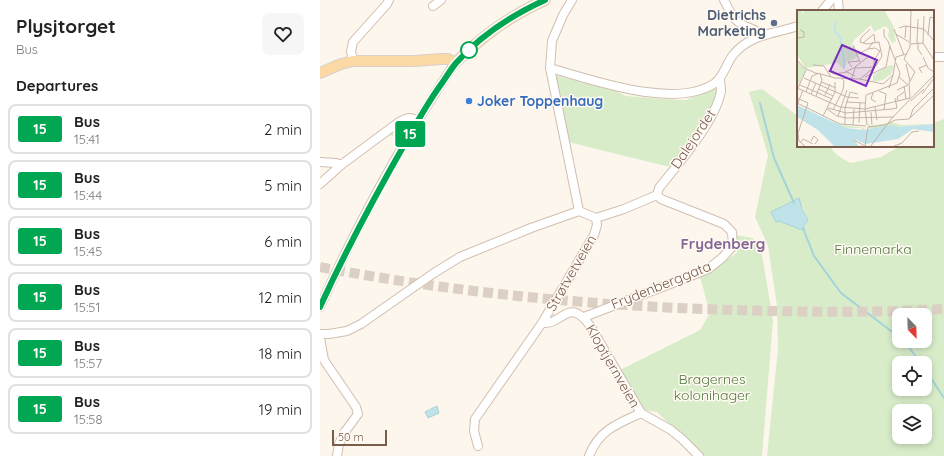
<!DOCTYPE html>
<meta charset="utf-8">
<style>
body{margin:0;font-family:Quicksand,sans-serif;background:#f6f6f6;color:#222;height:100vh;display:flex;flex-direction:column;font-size:15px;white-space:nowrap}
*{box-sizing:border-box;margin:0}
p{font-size:13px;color:#767676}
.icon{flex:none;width:22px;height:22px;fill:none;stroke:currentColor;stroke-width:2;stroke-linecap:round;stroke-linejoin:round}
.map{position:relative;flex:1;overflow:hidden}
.side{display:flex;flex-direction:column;background:#fff;width:320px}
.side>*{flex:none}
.badge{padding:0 8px;border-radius:3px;font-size:14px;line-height:26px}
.needle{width:26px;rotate:157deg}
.buttons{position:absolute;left:572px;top:308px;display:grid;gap:8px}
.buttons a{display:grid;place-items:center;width:40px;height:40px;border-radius:8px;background:#fff;box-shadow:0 2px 6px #0003;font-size:20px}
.scale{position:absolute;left:12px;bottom:10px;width:55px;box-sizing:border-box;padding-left:4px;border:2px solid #7a5c4d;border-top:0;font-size:11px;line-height:14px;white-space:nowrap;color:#7a5c4d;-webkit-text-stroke:3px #fffaf3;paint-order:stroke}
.map>.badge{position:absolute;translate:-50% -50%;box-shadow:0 0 0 2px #fff}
h2{padding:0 16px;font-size:15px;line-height:36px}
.round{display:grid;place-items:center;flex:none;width:42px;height:42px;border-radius:8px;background:#f6f6f6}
.head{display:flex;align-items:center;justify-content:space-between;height:68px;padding:0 16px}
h1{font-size:19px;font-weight:700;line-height:30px}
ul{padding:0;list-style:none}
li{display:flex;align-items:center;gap:12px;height:50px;margin:0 8px 6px;padding:0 8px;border:2px solid #e0e0e0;border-radius:8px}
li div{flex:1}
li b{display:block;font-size:15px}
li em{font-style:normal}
li .badge{min-width:44px;font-weight:700;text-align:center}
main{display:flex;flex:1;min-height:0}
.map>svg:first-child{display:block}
</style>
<main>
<section class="side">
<div class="head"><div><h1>Plysjtorget</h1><p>Bus</p></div><a class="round"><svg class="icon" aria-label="heart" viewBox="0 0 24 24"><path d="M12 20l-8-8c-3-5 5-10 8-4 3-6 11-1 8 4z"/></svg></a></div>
<h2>Departures</h2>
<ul>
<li><span class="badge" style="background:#00a651;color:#fff">15</span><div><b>Bus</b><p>15:41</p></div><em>2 min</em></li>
<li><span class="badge" style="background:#00a651;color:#fff">15</span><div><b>Bus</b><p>15:44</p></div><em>5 min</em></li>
<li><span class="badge" style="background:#00a651;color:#fff">15</span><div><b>Bus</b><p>15:45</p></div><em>6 min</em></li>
<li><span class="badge" style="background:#00a651;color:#fff">15</span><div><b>Bus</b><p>15:51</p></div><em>12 min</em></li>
<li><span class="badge" style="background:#00a651;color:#fff">15</span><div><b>Bus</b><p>15:57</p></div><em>18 min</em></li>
<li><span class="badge" style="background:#00a651;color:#fff">15</span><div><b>Bus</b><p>15:58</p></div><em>19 min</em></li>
</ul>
</section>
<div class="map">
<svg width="624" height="456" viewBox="0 0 624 456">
<rect width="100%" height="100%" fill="#fdf6ec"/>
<g fill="#d8ecc9" fill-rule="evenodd">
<path d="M 234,75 L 295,91 L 306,96 L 343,99 L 366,100 L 397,88 C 397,108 363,150 350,167 L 248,142 Z"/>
<path d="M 442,89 L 478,116 L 478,146 L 509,146 L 517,155 L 530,163 L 561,157 L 580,146 L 613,146 L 613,123 L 624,119 L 624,456 L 447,456 L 458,349 L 457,306 L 448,246 L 435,217 L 448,155 L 429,92 ZM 481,205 L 487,217 L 484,229 L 469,225 L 459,221 ZM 579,315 L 605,315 L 605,341 L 579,341 ZM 579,363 L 605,363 L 605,389 L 579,389 ZM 579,411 L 605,411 L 605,437 L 579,437 Z"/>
<polygon points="86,123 88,124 88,126 79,141 69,134"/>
<polygon points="416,235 433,238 441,249 453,320 442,456 382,456 337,412 325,410 316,399 300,370 380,330 390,313 380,277 417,253 418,244"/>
</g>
<g fill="#bfe3e8" stroke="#a5d3da">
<polygon points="479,198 482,209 488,220 484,225 484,229 482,230 459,221 456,222 451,212"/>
<polygon points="117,406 119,413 108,418 105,412"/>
</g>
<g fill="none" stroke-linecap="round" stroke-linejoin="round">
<g stroke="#a5d3da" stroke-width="2">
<polyline points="440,103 454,158 474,203"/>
<polyline points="483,228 494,256 521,293 579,337"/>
<polyline points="584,341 601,363"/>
<polyline points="605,369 624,398"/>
</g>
<path stroke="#dcd0c4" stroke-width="10" stroke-dasharray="10 5" stroke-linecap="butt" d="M 0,267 C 136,293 275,306 413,310 C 483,312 554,313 624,309"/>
<g stroke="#d1beb0" stroke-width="10">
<g id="minor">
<polyline points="252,0 243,15 232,41 230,68 259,211"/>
<path d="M 404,0 C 407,6 411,15 416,20 C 423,27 434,28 442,35"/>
<polyline points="518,0 519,11"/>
<polyline points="113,6 121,0"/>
<polyline points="502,11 511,0"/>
<polyline points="613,57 624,57"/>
<polyline points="33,61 31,51 33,42 67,4 69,0"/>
<path d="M 230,68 C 272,80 356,110 395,83 C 404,76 406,64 413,55 C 430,34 454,34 478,26"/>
<polyline points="0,162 16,163 21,165"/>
<path d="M 0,184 L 21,165 L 79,122 C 86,118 90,116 98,121"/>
<path d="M 276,218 L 304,209 L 337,195 L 339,188 C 358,164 396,121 401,91 C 401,87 400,83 400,79"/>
<path d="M 0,307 C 38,223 83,140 135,63"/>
<polyline points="264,317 363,279 388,269 402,258 413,246 412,232 404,224 341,199 337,195"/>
<path d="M 222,323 C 244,325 248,295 271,327 L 321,413 L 351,430 L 362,439 L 379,456"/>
<polyline points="0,334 9,334 27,331 41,324 114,273 140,257 211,228 259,211"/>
<polyline points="0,338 4,360 36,407 38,414 24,433 19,444 17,456"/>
<polyline points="158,446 154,431 155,419 222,323 274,235 277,225 276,218 259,211"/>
<path d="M 269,456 C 279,430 297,424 321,413"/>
</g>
</g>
<g stroke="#dad1cd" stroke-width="12">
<path id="major" d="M 0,73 L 21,64 L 33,61 L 94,61 L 121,59 L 128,59 L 135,63 C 164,35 188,17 225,0"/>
</g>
<use href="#minor" stroke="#fff" stroke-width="8"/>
<use href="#major" stroke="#fbd9a5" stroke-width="10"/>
</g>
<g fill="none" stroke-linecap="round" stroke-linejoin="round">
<g stroke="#fff" stroke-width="9">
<path id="line" d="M 0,307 C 26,250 56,194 87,140 C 98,120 109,101 122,83 C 127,76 131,69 136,63 C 161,35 192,15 225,0"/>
</g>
<use href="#line" stroke="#00a651" stroke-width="6"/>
</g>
<circle fill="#5c6f8a" stroke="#fffaf3" stroke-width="1.5" cx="454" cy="23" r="4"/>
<circle fill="#fff" stroke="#00a651" stroke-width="2" cx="149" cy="50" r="8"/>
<circle fill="#3f7fe0" stroke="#fffaf3" stroke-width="1.5" cx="149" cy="101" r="4"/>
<g text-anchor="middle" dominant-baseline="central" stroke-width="3" stroke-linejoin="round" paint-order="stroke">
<g font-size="14" font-weight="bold" fill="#4e5e75" stroke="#fffaf3" text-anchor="end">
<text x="446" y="15">Dietrichs<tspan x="446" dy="16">Marketing</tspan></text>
</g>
<g font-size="14" font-weight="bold" fill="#366cbe" stroke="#fffaf3" text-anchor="start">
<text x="157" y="101">Joker Toppenhaug</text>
</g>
<g font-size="14" fill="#7a5c4d" stroke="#fffaf3">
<text transform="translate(373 139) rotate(-56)">Dalejordet</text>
<text transform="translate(251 273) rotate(-60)">Strøtvetveien</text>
<text transform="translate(341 285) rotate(-22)">Frydenberggata</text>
<text transform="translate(293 366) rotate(60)">Kloptjernveien</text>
</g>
<g font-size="14" fill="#537a41" stroke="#fffaf3">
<text x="553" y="249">Finnemarka</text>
<text x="392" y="379">Bragernes<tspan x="392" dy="16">kolonihager</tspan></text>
</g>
<g font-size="15" font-weight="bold" fill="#846695" stroke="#fffaf3">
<text x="403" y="243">Frydenberg</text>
</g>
</g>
<g transform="translate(477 10)">
<rect width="137" height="137" fill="#fdf6ec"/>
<path d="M 0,0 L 5,0 L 5,4 L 8,0 L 87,0 L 96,15 L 99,31 L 95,33 L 91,26 L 92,19 L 88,16 L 77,22 L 74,15 L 57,30 L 54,36 L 57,36 L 61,47 L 50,52 L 47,60 L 41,53 L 8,58 L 0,44 ZM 1,53 L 9,60 L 0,77 L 0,54 ZM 93,55 L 97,56 L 94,64 L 86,70 L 76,72 L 76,65 ZM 26,108 L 45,115 L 69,118 L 66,120 L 64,118 L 47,118 ZM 95,112 L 104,115 L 137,114 L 73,119 L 71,115 L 71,113 L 74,116 Z" fill="#d8ecc9"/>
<path d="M 0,95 L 49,118 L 67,120 L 95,115 L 99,117 L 137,114 L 137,122 L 116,119 L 101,129 L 68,134 L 57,129 L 62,137 L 38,137 L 21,120 L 0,107 Z" fill="#bfe3e8"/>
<path fill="none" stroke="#bfe3e8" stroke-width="2" d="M 38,12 L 38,22 L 43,27 L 47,49 L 47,59"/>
<path fill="none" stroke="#c5b3a7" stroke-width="1" d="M 102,18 L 108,16 L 127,19 L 137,31M 87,19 L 87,26 L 91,31 L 98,50M 97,19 L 107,45M 99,24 L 112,32M 131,25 L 133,7 L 137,8M 0,28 L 7,27 L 7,22 L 3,20M 108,28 L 109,16M 66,33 L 77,24 L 78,32M 120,33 L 121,9M 121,33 L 121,39 L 125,45M 126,33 L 127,6M 114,34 L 126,33 L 137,50M 56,35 L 63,52M 71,39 L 78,38 L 83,41M 61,44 L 71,39 L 76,32M 126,47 L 131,58 L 137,62M 0,50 L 7,58 L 21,64M 109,54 L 113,71M 16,55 L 27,56 L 34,67M 55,57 L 51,52 L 62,51M 77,57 L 77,51 L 84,39M 59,58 L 78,57M 31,61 L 38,64 L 50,62 L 58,66M 48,62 L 59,57M 20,63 L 38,68 L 63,69 L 86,74 L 96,65 L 99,47 L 109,44M 125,63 L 122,58 L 130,55M 68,67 L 89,57 L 93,36M 102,67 L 111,75M 7,68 L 50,87 L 62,88M 63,69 L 79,56 L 85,46 L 82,32 L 70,34 L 63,32 L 64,28 L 73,19M 54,70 L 59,56 L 71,47M 24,72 L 39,78M 3,75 L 35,89M 107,76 L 109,89M 0,78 L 43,97 L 68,99 L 69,85 L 100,73 L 103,63 L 99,53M 1,78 L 9,60M 92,78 L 96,65M 22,79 L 36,86M 100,80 L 111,75M 82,81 L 89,84 L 87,100M 9,82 L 15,66 L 20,64M 76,83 L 74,89 L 79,92M 14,84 L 19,73M 125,84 L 137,68M 28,85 L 33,74M 19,86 L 25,70 L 23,64M 0,88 L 11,93 L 1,123 L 2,131 L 9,137M 101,91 L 100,87 L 107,82M 114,91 L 127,79M 49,92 L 68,93M 0,93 L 43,114 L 69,116M 1,93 L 6,80M 78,97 L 80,110M 31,98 L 49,103 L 95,99 L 100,98 L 98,88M 48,98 L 53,82 L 61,84M 48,98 L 48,115M 30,99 L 40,106 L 49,108 L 97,107M 36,100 L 46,80 L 47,71 L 45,69M 74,102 L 75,115M 26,106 L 38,82 L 38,72M 41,106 L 50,80M 113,108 L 116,99 L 137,78M 98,110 L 112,109 L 137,85M 62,113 L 63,93M 56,115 L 57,99M 70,115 L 68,99 L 113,88 L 112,73 L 118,62 L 107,49 L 113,37 L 114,0M 71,117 L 88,115 L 98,110M 57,130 L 68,136M 14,131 L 17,126 L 21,130 L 18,134M 3,133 L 6,129 L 16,134M 68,137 L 71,117M 73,137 L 95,108 L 137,65M 95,137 L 105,133 L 115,122 L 122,121"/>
<path fill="#7b2cbf" fill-opacity="0.15" stroke="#7b2cbf" stroke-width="2" d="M 45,35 L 80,50 L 69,76 L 33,61 Z"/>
<rect width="137" height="137" fill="none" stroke="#7a5c4d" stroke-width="2"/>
</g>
</svg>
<div class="buttons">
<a><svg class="needle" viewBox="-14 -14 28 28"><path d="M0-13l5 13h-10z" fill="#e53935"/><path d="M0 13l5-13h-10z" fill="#767676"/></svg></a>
<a><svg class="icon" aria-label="locate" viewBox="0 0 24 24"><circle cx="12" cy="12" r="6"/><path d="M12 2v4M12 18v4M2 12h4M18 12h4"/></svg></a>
<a><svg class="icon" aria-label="layers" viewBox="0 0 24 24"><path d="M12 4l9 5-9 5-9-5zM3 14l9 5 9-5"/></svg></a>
</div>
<div class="scale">50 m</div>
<b class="badge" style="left:90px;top:134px;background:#00a651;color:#fff">15</b>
</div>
</main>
